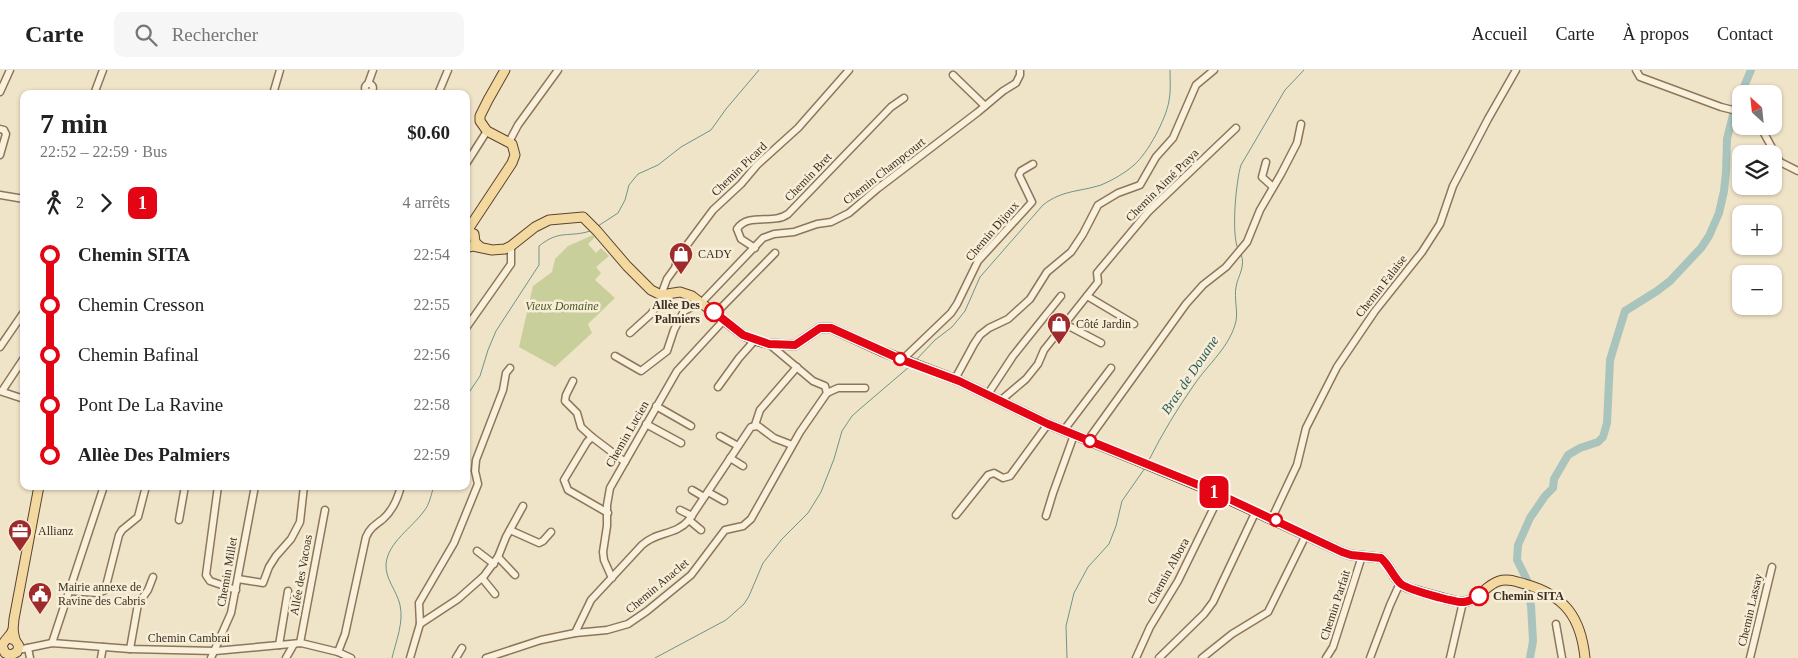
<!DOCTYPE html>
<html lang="fr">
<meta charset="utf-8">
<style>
body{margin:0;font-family:"Times New Roman",serif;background:#f6f6f6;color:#222;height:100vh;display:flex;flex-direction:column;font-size:19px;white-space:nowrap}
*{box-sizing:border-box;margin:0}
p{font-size:16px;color:#767676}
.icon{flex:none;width:28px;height:28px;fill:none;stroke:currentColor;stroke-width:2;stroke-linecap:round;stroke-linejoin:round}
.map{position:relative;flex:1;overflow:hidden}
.panel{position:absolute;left:20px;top:20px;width:450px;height:400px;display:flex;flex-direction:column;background:#fff;border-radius:10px;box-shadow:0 1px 4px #0004}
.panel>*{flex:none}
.badge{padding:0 10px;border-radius:8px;font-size:18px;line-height:32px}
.needle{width:32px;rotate:333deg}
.fabs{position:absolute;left:1732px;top:15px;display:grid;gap:10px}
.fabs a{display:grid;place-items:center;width:50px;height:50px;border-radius:10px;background:#fff;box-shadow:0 1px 4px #0004;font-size:25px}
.map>.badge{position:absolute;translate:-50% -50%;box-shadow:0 0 0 2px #fff}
.legs{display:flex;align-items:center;gap:8px;height:55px;padding:0 20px;font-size:16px}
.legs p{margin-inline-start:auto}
.summary{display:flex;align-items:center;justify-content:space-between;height:85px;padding:0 20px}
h1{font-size:28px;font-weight:600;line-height:38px}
ul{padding:0 20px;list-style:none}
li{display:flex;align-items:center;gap:18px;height:50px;font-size:19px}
li i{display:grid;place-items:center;width:8px;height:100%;margin:0 6px;background:currentColor}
li i::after{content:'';width:12px;height:12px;margin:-6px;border:4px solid;border-radius:50%;background:#fff}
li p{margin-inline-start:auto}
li:first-child i{background:linear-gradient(#0000 50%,currentColor 0)}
li:last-child i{background:linear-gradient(currentColor 50%,#0000 0)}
header{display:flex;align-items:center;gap:30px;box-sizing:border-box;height:70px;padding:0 25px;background:#fff;border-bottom:1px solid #e0e0e0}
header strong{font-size:24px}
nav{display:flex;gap:28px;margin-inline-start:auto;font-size:18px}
.search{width:350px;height:45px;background:#f6f6f6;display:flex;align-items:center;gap:12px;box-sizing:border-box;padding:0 18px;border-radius:10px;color:#767676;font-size:19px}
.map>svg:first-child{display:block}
</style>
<header>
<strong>Carte</strong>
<div class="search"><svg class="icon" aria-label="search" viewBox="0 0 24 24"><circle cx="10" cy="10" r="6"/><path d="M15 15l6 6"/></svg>Rechercher</div>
<nav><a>Accueil</a><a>Carte</a><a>À propos</a><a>Contact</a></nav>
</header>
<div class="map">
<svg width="1798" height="588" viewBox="0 0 1798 588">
<rect width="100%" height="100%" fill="#f0e4c8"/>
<polygon fill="#c9cf9b" points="593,165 595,167 588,174 596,183 601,178 609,186 596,197 601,203 595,210 615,228 588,254 592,263 555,297 519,277 533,216 552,202 555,189 568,176"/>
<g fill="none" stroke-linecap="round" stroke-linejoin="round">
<g stroke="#6f938a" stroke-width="1">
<polyline points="598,156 618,143 625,130 629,115 638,104 658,95 681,77 711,60 726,39 759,0"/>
<path d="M 1238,179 C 1231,164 1236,111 1241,95 L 1285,20 L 1304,0"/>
<path d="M 916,290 L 935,270 L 952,257 L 965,241 L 980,207 L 1043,135 C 1062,120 1079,122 1101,115 C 1113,110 1125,103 1134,95 C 1148,83 1166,49 1169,31 C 1171,21 1170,10 1170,0"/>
<path d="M 466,327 L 480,306 L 488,280 L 496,261 L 539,195 L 539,176 C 560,159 569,168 590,161"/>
<path d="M 1149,390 C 1162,364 1177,339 1194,315 C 1208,294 1230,277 1236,251 C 1238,241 1234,228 1236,217 C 1238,205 1246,197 1241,184"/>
<path d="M 392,588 C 396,571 404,552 400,535 C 397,521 385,509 386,494 C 388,472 412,458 424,441 C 430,434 431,424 434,416"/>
<polyline points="655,588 726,550 744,534 749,526 763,493 782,469 808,443 821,422 834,389 842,361 852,346 861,338 909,297"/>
<polyline points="1067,588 1066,556 1074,523 1088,497 1109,474 1116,456 1122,431 1145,398"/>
</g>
<g stroke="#a9c4bc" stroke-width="8">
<polyline points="1735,38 1751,0"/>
<polyline points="1530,588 1533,571 1531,535 1526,521 1527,510 1517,490 1518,475 1530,448 1545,426 1553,418 1554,409 1568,385 1580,378 1598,372 1603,367 1607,353 1610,290 1625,241 1657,221 1670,211 1701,178 1709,166 1719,143 1724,121 1726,102 1727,69 1733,45"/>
</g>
<g stroke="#8d765c" stroke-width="9">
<g id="minor">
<polyline points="1636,0 1640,7 1721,37 1741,42"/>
<polyline points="953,5 985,36"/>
<circle cx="369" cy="18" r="4"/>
<polyline points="368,14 373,0"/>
<polyline points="0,22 10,0"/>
<polyline points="94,24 103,0"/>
<polyline points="273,24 280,0"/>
<polyline points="438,24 448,0"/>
<polyline points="1760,56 1780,92 1798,101"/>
<polyline points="0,59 4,60 6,64 0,85"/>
<polyline points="509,72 518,55 558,0"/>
<polyline points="1266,92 1262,107 1273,117"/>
<polyline points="466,94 487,61"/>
<polyline points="0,125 24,129"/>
<path d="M 755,178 L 741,169 L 737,159 C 748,142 773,155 788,144 L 891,37 L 904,28"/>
<polyline points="661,225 667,209 675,198 678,187 713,140 741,114 757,95 798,58 849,0"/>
<polyline points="1087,226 1134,254"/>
<polyline points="702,232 763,168 774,164 794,162 817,154 831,152 849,143 877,119 978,42 1003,21 1016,13 1020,5 1020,0"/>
<polyline points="716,243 775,183"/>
<polyline points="1065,254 1101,273"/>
<polyline points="466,258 511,194 511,176"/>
<polyline points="630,263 651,244 665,224"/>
<polyline points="0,277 24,242"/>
<polyline points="615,286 641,301 667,281 674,260 684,241 692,237 704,234"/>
<polyline points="902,290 951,243 957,234 978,191 1032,132 1019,105 1021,101 1033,94"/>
<polyline points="955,309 974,274 980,265 989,258 1008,249 1030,229 1047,202 1071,182 1083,164 1098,135 1118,123 1140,115 1156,87 1173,68 1196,15 1214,0"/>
<polyline points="573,311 566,325 565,331 577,343 581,357 592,367 625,392"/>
<polyline points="718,317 739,288 755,270"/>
<polyline points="0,321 24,329"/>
<polyline points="2,321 24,288"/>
<polyline points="827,323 838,318 865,318"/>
<polyline points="988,324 1013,286 1061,226"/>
<polyline points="1000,331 1026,309 1038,294 1044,280 1098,212 1097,203 1148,142 1236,58"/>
<polyline points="656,336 691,356"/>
<polyline points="646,354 681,373"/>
<polyline points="755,355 760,340 797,297"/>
<polyline points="1064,360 1111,298"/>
<polyline points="720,366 738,376"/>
<polyline points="592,367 587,372 564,410 568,420 608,443"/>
<polyline points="1088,370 1186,234 1203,215 1226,197 1247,172 1260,140 1281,104 1297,73 1301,54"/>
<polyline points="730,388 743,396"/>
<polyline points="218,416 206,505 210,511 236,520"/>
<polyline points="692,420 704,427"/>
<polyline points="708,422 724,431"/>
<polyline points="680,440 692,446"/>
<polyline points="956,445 988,405 994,403 1003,408 1010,406 1048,354"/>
<polyline points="1046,446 1053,423 1074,365"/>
<polyline points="1272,448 1297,395 1306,358 1337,297 1375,241 1422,182 1440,154 1453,116 1488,49 1516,0"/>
<polyline points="179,450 185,416"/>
<polyline points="689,450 701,460"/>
<polyline points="510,460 539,473 543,471 551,462"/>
<polyline points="477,481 494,494"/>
<polyline points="498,487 515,505"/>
<polyline points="482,508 495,524"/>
<polyline points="612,508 604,490 603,482 607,456 607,435 610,418 677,301 724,250"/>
<polyline points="238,509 263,513 269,497 276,486 291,469 300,452 304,416"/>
<polyline points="69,521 98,523 105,520 119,465 122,460 138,447 146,416"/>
<polyline points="420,554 458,529 484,506 498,487 506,467 523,436"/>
<polyline points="1556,554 1562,588"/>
<path d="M 575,563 L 591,530 L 642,475 C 657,461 675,466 689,450 L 751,357 L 758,356 L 774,368 L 792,375"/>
<polyline points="52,573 104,416"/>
<polyline points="300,573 325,440"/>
<polyline points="279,575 288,521"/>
<polyline points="28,578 30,588"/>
<polyline points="130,579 138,534 148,520 153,507"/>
<polyline points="18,580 52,573 130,579 215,581 301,573 338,582 351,588"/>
<path d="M 338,582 L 345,564 L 366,467 C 370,458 375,455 383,449 C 392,441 398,428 401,416"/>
<polyline points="101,588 103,577"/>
<polyline points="211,588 231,543 255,416"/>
<polyline points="286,588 294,574"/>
<polyline points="410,588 420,554 419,533 454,473 478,414 475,401 476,390 503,320 506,303 510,298"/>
<polyline points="456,588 462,578"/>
<polyline points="486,588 541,570 575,563 607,560 628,554 647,541 691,505 725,460 743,456 751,449 800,362 827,323 825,316 813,311 769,274"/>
<polyline points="1136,588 1150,557 1178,511 1220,425"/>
<polyline points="1159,588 1204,544 1213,532 1256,441"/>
<polyline points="1202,588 1232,564 1268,542 1306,465"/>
<polyline points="1326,588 1333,577 1362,486"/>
<polyline points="1370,588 1390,535 1400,513"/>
<polyline points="1450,588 1463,532"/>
<polyline points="1750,588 1772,497"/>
</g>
</g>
<g stroke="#5b4430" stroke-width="11">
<g id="major">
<polyline points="466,161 474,164 475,172 480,177"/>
<polyline points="467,161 512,93 515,85 512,74 487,61 480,51 480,46 488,30 505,0"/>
<path d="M 466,178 L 473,176 L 492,180 L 505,179 L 511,176 L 535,157 L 549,150 L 583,147 L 597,161 L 627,196 L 651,220 L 661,225 L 680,222 L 692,226 L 743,265 L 754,270 L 769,274 L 795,275 L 820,258 L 831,258 L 881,281 L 959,311 L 1048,354 L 1206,419 L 1342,482 L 1351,485 L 1381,488 C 1390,495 1393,508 1402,515 C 1408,519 1452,531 1460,532 C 1477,533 1485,515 1499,511 C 1508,508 1517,512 1525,514 C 1565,525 1581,548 1585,588"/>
<path d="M 11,569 L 15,570 L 19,576 L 17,582 L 11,585 L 5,583 L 2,576 C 4,570 10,567 13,560"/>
<polyline points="15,570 13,560 14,549 39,416"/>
</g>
</g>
<use href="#minor" stroke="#faf1dc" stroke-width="6"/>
<use href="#major" stroke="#f3d9a0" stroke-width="9"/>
</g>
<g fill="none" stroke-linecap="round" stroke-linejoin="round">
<g stroke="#fff" stroke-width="11">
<path id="line-1" d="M 714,242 L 743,265 L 769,274 L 795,275 L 820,258 L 831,258 L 900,289 L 959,311 L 1048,354 L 1206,418 L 1342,482 L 1351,485 L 1381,488 C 1389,495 1393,506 1400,513 C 1405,519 1456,533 1464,532 C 1470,531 1474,529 1479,526"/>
</g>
<use href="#line-1" stroke="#e30513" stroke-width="8"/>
</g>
<defs>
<g id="shop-pin" transform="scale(1.25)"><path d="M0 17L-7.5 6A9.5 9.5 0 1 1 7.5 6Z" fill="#9e2a2b" stroke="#f7eed8"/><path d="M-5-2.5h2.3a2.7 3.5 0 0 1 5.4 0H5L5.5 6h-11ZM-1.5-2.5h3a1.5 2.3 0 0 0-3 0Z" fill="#fff"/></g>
<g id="office-pin" transform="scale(1.25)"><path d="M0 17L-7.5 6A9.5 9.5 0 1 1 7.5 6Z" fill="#9e2a2b" stroke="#f7eed8"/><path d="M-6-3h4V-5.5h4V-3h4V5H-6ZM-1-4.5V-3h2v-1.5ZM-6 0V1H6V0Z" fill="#fff"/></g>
<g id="civic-pin" transform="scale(1.25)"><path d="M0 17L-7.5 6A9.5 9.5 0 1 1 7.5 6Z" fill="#9e2a2b" stroke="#f7eed8"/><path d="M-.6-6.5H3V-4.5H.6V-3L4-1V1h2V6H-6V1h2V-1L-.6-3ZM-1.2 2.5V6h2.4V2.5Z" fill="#fff"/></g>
</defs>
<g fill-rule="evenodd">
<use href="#shop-pin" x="681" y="184"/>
<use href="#shop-pin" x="1059" y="254"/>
<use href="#office-pin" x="20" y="461"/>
<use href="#civic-pin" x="40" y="524"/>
</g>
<g fill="#fff" stroke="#e30513" stroke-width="2.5">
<circle cx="714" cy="242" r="9"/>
<circle cx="900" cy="289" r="6"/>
<circle cx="1090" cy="371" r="6"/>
<circle cx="1276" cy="450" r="6"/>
<circle cx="1479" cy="526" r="9"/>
</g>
<g text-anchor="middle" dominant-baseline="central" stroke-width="5" stroke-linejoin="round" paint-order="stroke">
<g font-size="12" fill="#3d2e20" stroke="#f7eed8">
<text transform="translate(739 99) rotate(-44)">Chemin Picard</text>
<text transform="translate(884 101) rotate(-38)">Chemin Champcourt</text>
<text transform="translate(808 107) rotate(-46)">Chemin Bret</text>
<text transform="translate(1162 115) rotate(-45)">Chemin Aimé Praya</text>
<text transform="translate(992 161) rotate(-49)">Chemin Dijoux</text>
<text transform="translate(1381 216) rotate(-52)">Chemin Falaise</text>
<text transform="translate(627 364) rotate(-60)">Chemin Lucien</text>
<text transform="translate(1168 501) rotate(-61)">Chemin Albora</text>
<text transform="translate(227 502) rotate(-80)">Chemin Millet</text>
<text transform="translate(301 505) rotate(-80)">Allée des Vacoas</text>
<text transform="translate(657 516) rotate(-40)">Chemin Anaclet</text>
<text transform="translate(1335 535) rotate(-72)">Chemin Parfait</text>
<text transform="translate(1750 540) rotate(-77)">Chemin Lassay</text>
<text x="189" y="568">Chemin Cambrai</text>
</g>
<g font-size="12" fill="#3d2e20" stroke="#f7eed8" text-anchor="start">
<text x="698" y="184">CADY</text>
<text x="1076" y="254">Côté Jardin</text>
<text x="38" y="461">Allianz</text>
<text x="58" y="517">Mairie annexe de<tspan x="58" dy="14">Ravine des Cabris</tspan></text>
</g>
<g font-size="12" font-weight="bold" fill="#3d2e20" stroke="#f7eed8" text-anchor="end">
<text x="700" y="235">Allèe Des<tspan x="700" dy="14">Palmiers</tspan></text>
<text x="1493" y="526" text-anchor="start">Chemin SITA</text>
</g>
<g font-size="12" font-style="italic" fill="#4d5a26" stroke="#f7eed8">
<text x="562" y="236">Vieux Domaine</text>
</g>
<g font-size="14" font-style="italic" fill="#2f5d5a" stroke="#f7eed8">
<text transform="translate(1190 305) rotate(-56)">Bras de Douane</text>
</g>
</g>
</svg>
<div class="fabs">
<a><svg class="needle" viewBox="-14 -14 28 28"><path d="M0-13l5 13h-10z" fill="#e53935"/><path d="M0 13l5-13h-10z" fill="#767676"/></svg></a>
<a><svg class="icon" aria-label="layers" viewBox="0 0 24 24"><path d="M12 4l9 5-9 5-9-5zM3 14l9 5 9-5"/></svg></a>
<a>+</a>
<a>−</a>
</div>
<b class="badge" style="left:1214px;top:422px;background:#e30513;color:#fff">1</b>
<section class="panel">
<div class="summary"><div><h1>7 min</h1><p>22:52 – 22:59 · Bus</p></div><b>$0.60</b></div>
<div class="legs"><svg class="icon" aria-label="walk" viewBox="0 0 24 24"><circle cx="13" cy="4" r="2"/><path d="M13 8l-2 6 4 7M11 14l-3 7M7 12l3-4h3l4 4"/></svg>2<svg class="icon" aria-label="forward" viewBox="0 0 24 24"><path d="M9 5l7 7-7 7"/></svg><b class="badge" style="background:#e30513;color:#fff">1</b><p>4 arrêts</p></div>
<ul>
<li><i style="color:#e30513"></i><b>Chemin SITA</b><p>22:54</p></li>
<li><i style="color:#e30513"></i><span>Chemin Cresson</span><p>22:55</p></li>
<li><i style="color:#e30513"></i><span>Chemin Bafinal</span><p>22:56</p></li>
<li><i style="color:#e30513"></i><span>Pont De La Ravine</span><p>22:58</p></li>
<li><i style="color:#e30513"></i><b>Allèe Des Palmiers</b><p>22:59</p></li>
</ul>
</section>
</div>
